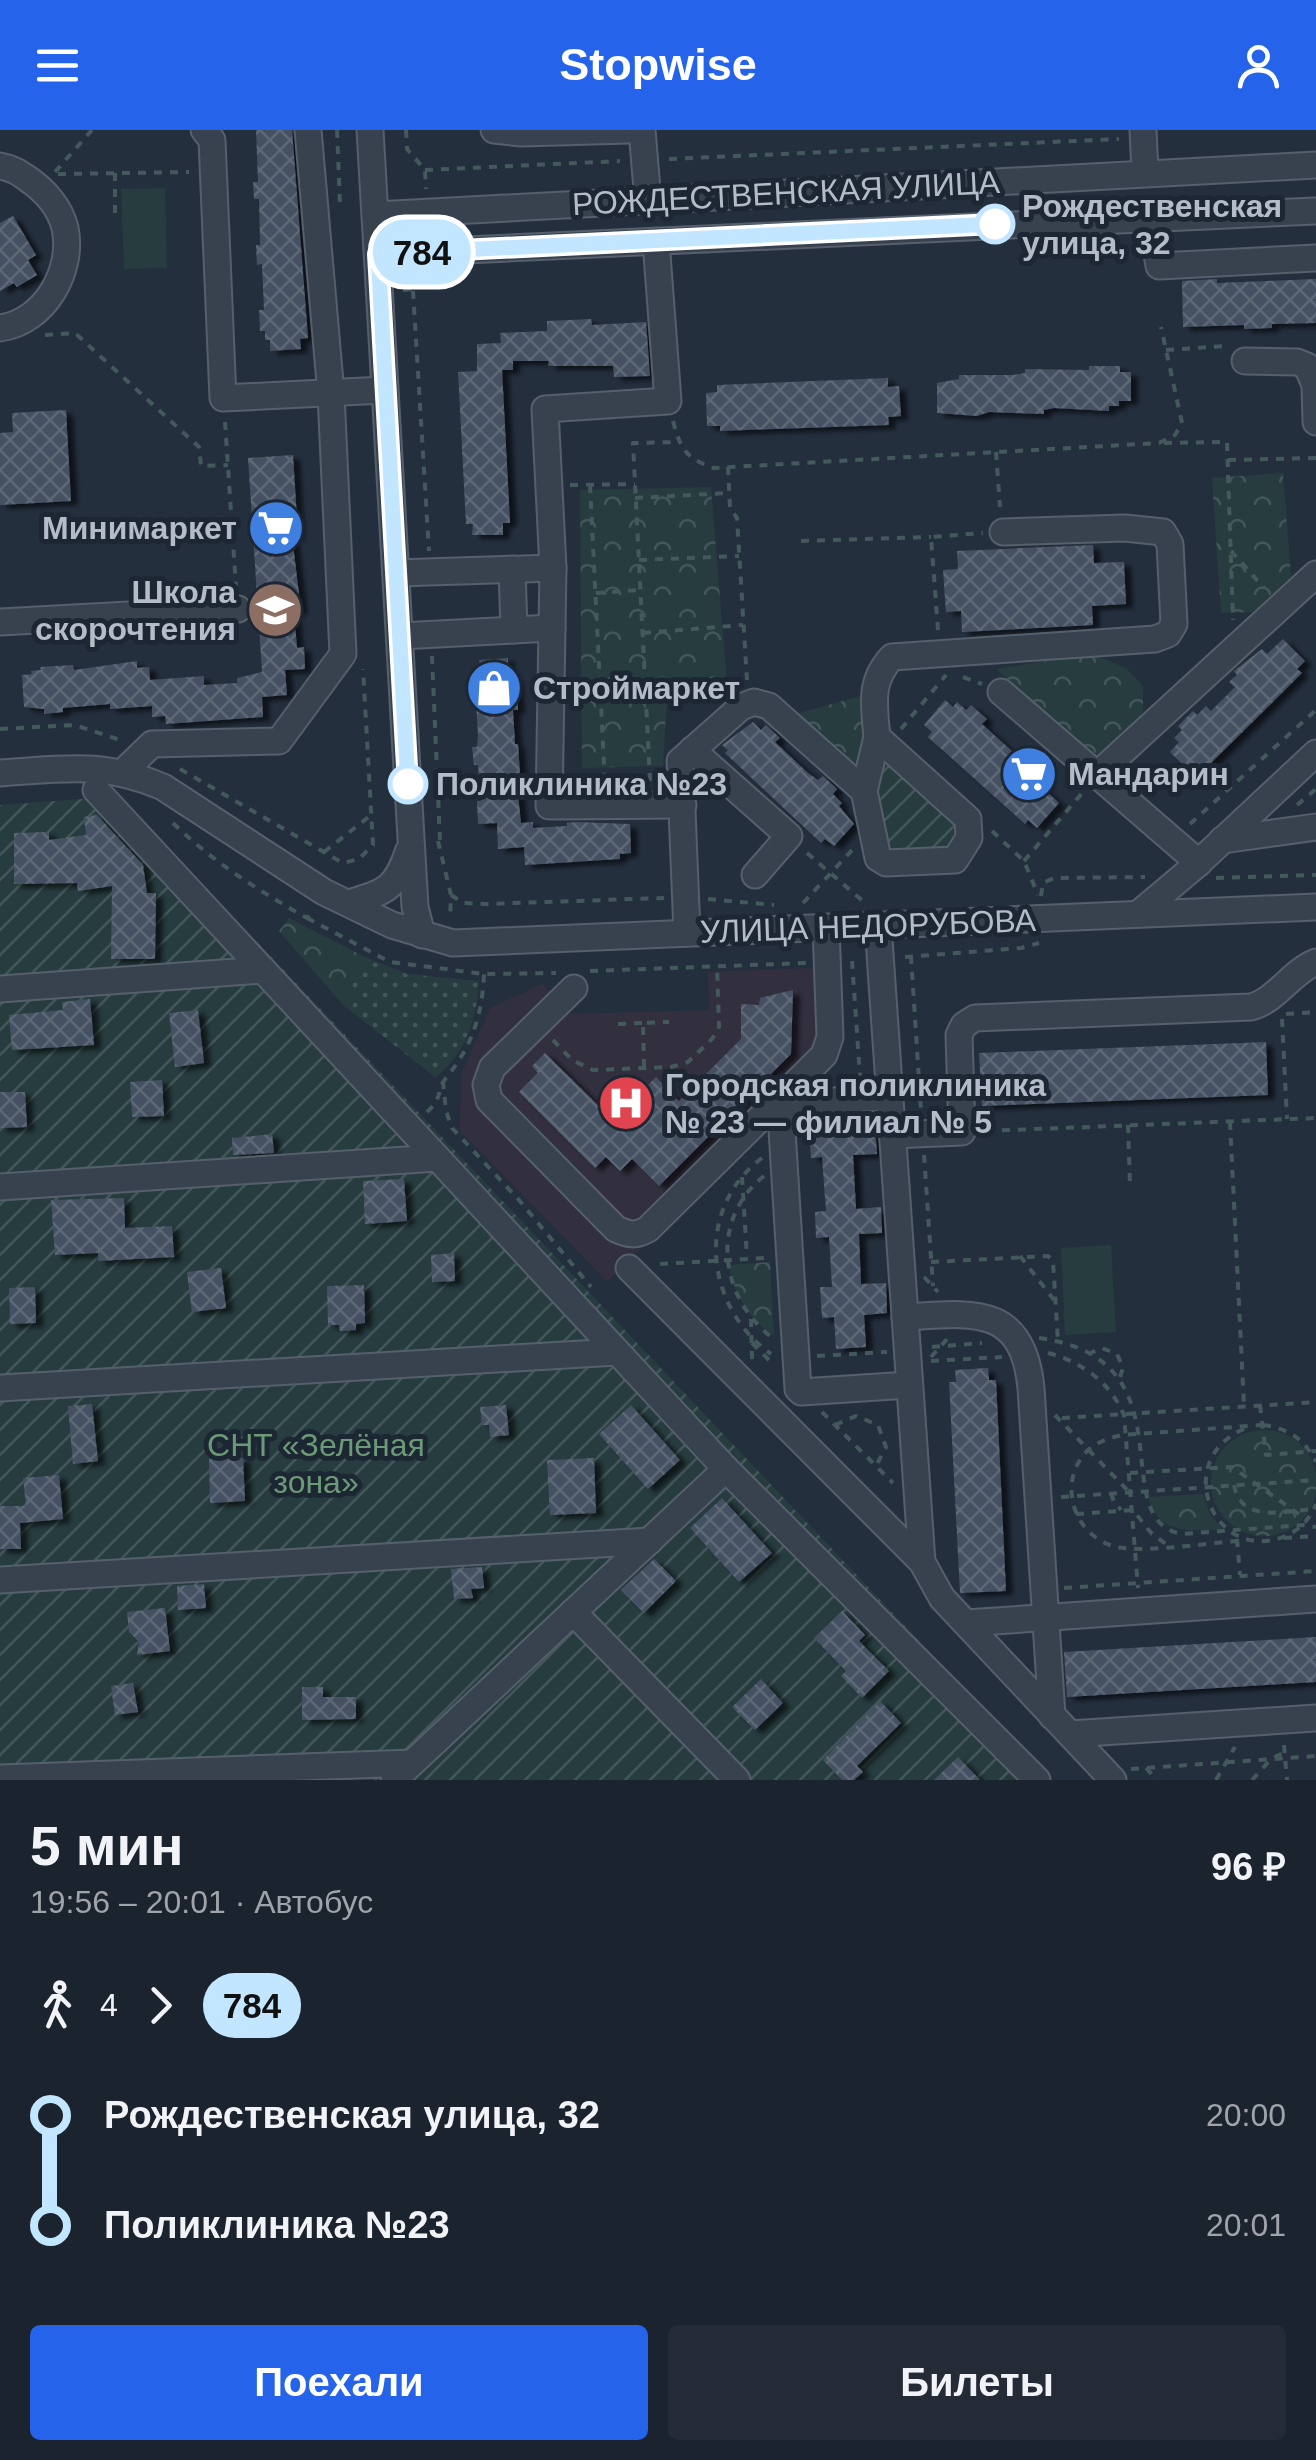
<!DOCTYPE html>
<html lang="ru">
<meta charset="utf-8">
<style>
body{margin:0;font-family:Helvetica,sans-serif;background:#242b36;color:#f1f3f6;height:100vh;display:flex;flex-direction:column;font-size:38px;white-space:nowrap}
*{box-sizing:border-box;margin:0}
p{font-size:32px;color:#a0a4aa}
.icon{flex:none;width:55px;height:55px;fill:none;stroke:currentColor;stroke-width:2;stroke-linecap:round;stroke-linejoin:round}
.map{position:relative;height:1650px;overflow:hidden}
.panel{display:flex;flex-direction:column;background:#1b232e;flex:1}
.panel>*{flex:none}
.badge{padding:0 20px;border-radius:32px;font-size:35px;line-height:65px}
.map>.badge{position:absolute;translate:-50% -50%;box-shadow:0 0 0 5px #fff}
.legs{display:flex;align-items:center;gap:15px;height:110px;padding:0 30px;font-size:32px}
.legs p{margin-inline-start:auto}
.headline{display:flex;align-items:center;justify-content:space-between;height:170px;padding:0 30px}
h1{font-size:55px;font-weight:700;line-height:75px}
.primary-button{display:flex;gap:20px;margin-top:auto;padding:20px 30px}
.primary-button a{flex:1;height:115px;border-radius:10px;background:#2563eb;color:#fff;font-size:40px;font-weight:700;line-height:115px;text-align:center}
.primary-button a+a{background:#242b36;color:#f1f3f6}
ul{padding:0 30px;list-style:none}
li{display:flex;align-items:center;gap:35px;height:110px;font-size:38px}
li i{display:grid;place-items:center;width:15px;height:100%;margin:0 12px;background:currentColor}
li i::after{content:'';width:25px;height:25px;margin:-12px;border:8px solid;border-radius:50%;background:#1b232e}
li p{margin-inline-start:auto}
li:first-child i{background:linear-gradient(#0000 50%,currentColor 0)}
li:last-child i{background:linear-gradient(currentColor 50%,#0000 0)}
header{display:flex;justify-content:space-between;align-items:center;height:130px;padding:0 30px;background:#2563eb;color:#fff;font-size:45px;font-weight:700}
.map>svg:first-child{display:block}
</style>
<header><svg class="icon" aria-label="menu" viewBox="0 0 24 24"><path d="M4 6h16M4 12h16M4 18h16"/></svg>Stopwise<svg class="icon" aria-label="person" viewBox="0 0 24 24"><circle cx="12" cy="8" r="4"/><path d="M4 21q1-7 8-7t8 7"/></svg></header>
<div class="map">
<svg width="1316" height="1650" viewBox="0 0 1316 1650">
<defs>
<pattern id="grass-dots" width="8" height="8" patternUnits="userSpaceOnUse" patternTransform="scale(2.5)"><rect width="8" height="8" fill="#263c3f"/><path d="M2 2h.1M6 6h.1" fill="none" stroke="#435659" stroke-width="1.8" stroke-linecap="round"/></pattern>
<pattern id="forest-crowns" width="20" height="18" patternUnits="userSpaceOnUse" patternTransform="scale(2.5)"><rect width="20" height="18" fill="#263c3f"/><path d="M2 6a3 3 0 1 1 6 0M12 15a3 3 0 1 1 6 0" fill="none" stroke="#435659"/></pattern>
<pattern id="garden-furrows" width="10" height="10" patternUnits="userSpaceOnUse" patternTransform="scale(2.5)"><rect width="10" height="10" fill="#263c3f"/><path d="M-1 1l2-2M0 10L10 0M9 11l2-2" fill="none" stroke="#435659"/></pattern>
<pattern id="building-cross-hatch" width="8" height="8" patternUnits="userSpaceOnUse" patternTransform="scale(2.5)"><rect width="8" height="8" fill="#455162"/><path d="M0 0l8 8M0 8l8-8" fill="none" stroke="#5d6877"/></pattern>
<filter id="shadow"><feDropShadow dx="7" dy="4" stdDeviation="2.5" flood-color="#0009"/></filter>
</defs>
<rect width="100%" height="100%" fill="#242f3e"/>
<polygon fill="#32303f" points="836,837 839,926 607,1151 460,1001 461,945 490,878 542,854 572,884 709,880 708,842"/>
<path fill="url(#grass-dots)" d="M 365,827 L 407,844 L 479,851 C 477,887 466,926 435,947 L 343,875 Z"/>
<g fill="url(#forest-crowns)">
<polygon points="1283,343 1291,446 1253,482 1221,483 1212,348"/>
<polygon points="711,357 727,554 667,568 663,636 582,638 580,360"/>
<polygon points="1092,524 1126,538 1143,556 1143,583 1100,631 996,539"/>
<polygon points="868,564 871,608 859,649 789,586"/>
<polygon points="289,788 365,827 343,875 279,801"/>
<path d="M 770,1132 L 774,1206 C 749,1189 734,1165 729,1135 Z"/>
<circle cx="1264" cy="1353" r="53"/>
<path d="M 1203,1364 L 1210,1384 L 1222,1399 C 1189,1401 1159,1405 1148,1367 Z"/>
</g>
<g fill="url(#garden-furrows)">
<polygon points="881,619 962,691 952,723 881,725 871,666"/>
<polygon points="101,647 1051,1650 0,1650 0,675 95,668"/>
</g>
<g fill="#263c3f">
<polygon points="165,58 167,138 124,139 121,59"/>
<polygon points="1111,1115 1116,1202 1065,1205 1061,1118"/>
</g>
<g fill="url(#building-cross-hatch)" filter="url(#shadow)">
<polygon points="256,0 292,0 308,208 300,209 301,219 270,221 270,210 265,210 265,201 260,201 259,180 264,180 262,134 257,135 256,115 260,115 259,69 254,69 253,52 258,52"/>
<polygon points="13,86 36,125 28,130 37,145 17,157 14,153 0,161 0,93"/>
<polygon points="1217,149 1217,153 1316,149 1316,193 1272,194 1272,198 1244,199 1244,195 1183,197 1182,151"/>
<polygon points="591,189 592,195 646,192 650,246 614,247 613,236 548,236 549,231 513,231 513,240 502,240 510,393 503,393 503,405 472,405 473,394 466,394 458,242 477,241 477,214 501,213 500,203 547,201 547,191"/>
<polygon points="1089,236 1120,236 1120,242 1131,242 1131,271 1119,271 1119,276 1109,276 1109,281 1054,278 1044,280 1044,284 989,282 977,286 937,283 937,253 959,249 959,245 1013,245 1025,243 1025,239 1089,240"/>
<polygon points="888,248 888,257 899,256 901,286 888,287 889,295 720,301 720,296 707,296 706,263 717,262 717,255"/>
<polygon points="66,280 71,371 0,375 0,303 13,302 12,283"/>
<polygon points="293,325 298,405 292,406 301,481 294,481 297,518 304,517 305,539 285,540 287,565 262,567 263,587 166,594 165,586 152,587 152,576 110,579 110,574 63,578 63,582 44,584 44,579 24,577 22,545 32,544 31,541 41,540 40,537 73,535 74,540 137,531 137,538 149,537 150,550 204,546 204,555 237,553 237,548 262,542 248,328"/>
<polygon points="1093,415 1094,433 1124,432 1126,474 1092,476 1093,495 962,502 961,481 946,482 943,440 958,439 957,421"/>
<polygon points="1283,509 1305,531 1297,539 1302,543 1205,639 1201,634 1192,644 1170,622 1179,612 1174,608 1182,600 1178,596 1193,581 1197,585 1206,576 1211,581 1235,557 1229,552 1237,545 1234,541 1262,519 1267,524"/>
<polygon points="508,528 508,539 512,539 512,548 516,548 518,580 513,580 515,614 518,614 520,645 516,645 521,693 533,692 533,698 567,696 567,693 576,692 630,694 631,723 620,724 620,729 525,735 524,717 498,719 497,693 478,694 477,671 481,671 478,635 474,635 472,617 477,617 478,606 476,570 471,570 470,553 474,553 474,541 480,540 479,530"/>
<polygon points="945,570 953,577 957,572 966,580 971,575 987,589 982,594 1023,631 1028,626 1043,640 1039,645 1048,652 1043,658 1059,673 1037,698 1028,690 1025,694 928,607 932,602 924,595"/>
<polygon points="753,592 761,600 766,595 780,608 775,612 808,643 818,650 823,646 837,659 833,664 842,673 839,676 854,694 834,716 825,709 821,713 725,623 728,620 722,615"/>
<polygon points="97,685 143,735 147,763 156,763 155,829 111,829 112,756 78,761 77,753 14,754 14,703 49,702 49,710 86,705 84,687"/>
<polygon points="793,860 791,924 659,1056 632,1029 620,1041 606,1027 595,1038 519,962 538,943 532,936 545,923 613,990 656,947 679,971 741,909 741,874 759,875 760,868"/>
<polygon points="90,869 94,915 12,920 9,885 63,880 62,872"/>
<polygon points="198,880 204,933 175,937 169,883"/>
<polygon points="1266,912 1268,965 982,976 979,923"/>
<polygon points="162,950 164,986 132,987 130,952"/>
<polygon points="0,962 25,962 27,997 0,998"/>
<polygon points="850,985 851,995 875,994 877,1024 853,1025 856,1079 881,1077 882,1103 859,1104 861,1154 886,1153 887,1183 864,1185 866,1217 836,1219 834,1187 822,1188 820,1157 832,1157 829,1107 816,1108 815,1082 826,1081 822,1027 811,1028 809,998 821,997 823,990"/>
<polygon points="272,1004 274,1023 233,1025 232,1008"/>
<polygon points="404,1049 407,1091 365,1094 363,1051"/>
<polygon points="124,1068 125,1098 172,1096 174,1127 98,1131 98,1123 55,1125 51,1070"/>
<polygon points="454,1123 455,1151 432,1152 431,1125"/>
<polygon points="221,1138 226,1178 192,1182 187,1142"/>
<polygon points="364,1155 365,1193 356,1194 356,1200 340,1201 339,1195 328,1195 327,1156"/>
<polygon points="35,1157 36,1193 10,1194 9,1158"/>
<polygon points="988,1238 989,1250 996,1250 1006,1461 960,1463 949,1252 956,1252 955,1240"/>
<polygon points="92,1274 98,1331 73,1334 68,1276"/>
<polygon points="506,1275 509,1305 490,1307 489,1295 482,1295 480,1277"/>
<polygon points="631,1275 680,1330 648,1359 599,1304"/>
<polygon points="243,1328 245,1371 210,1373 209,1329"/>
<polygon points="594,1328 596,1383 550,1385 547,1330"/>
<polygon points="59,1345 63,1389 20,1393 21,1419 0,1419 0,1376 26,1376 23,1348"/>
<polygon points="722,1368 772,1423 739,1452 690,1398"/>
<polygon points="654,1429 676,1451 644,1483 621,1460"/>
<polygon points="482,1437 484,1458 471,1459 473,1468 454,1469 451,1439"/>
<polygon points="204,1454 206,1478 178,1480 177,1456"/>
<polygon points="165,1478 170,1521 137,1525 139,1512 129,1502 127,1482"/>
<polygon points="842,1481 865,1505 859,1511 889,1541 862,1568 841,1546 846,1541 814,1508"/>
<polygon points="1316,1507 1316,1552 1067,1567 1064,1522"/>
<polygon points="761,1549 783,1573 755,1600 732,1577"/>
<polygon points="133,1553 138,1582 115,1585 111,1556"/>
<polygon points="302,1557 323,1557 323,1567 356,1567 356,1589 302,1590"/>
<polygon points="880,1571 901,1593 857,1636 863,1642 854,1650 842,1650 823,1630"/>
<polygon points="958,1627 980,1650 934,1650"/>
</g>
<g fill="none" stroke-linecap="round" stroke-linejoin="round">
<g stroke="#565f6c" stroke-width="29">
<g id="minor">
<polyline points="204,0 212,10 223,268 384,260"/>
<polyline points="370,0 415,777 422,805"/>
<polyline points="494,0 521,3 629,0"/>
<polyline points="642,0 648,71"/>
<polyline points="1143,0 1145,42"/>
<path d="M 0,36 C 12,38 18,42 28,49 C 44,60 60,77 65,98 C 74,140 45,192 0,198"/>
<polyline points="376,85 1316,35"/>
<polyline points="1151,87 1159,136 1316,128"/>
<polyline points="656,111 668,271 545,279 553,438 549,676 683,675"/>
<polyline points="378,124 1316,81"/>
<polyline points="1245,231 1297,232 1307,236 1315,255 1316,292"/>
<polyline points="512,439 514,500"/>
<polyline points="396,443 553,438"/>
<polyline points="0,492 238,479"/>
<polyline points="400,506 552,498"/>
<polyline points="1001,562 1199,733"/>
<polyline points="692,620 789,706 755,745"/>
<path d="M 0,643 C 64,639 102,631 163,657 L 324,762 L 392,795 L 453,813 L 1316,777"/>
<polyline points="122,643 152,614 279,611 343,524 331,264 308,0"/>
<polyline points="1097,645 1316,444"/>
<polyline points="96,660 726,1339 1037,1650"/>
<polyline points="864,661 877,607"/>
<polyline points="1222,710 1316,697"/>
<path d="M 349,773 C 385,762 396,759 408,722"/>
<polyline points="1138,784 1194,737 1316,623"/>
<polyline points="878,795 922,1432"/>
<path d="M 687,803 L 680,631 L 741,577 L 754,572 L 769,576 L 864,661 L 878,728 L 886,733 L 955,730 L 969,708 L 968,689 L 877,607 C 874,575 869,551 892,527 L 1155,509 L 1168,504 L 1174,494 L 1170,414 L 1163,402 L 1125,398 L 1003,402"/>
<path d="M 574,858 L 492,938 L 486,955 L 489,970 L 616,1099 C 629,1105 636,1106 648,1099 L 824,925 L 830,907 L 826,797"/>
<polyline points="0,859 263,840"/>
<path d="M 890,967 C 849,970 810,965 782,1000 L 798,1259 L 801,1262 L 909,1255"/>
<path d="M 892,1005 L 962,1002 L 959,905 L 964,895 L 975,888 L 1251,877 C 1277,870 1291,842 1316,832"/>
<polyline points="0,1057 437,1028"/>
<polyline points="629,1138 922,1432 942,1468 1113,1650"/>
<path d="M 905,1187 C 972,1183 1023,1174 1031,1258 L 1052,1586"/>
<polyline points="0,1258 617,1222"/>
<polyline points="0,1450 650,1411"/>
<polyline points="573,1482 737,1650"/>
<polyline points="966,1493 1316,1469"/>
<polyline points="1070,1604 1316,1588"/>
<polyline points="0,1648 412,1633"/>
<polyline points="394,1650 726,1339"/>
</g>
</g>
<g stroke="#44595c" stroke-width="4" stroke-dasharray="8 8" stroke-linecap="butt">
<polyline points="337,0 340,75"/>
<polyline points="406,0 407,19 425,40 426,59"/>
<polyline points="669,29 1119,9"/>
<polyline points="425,40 620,31"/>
<polyline points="55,42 92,0"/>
<polyline points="115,43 115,85"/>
<polyline points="58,44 189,42"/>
<polyline points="403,160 413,159 427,144"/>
<polyline points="413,161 429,421"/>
<polyline points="45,205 75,203 199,317 201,336 228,335"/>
<polyline points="1166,220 1226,216"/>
<path d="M 673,291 C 681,320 685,327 713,338 L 1159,313 L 1175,305 L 1182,293 L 1161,197"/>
<polyline points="225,292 236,457"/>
<polyline points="1164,313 1227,312 1233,490"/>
<polyline points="996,322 1000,377"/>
<polyline points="1228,330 1316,328"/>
<polyline points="728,337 730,378 737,388 747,550"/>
<polyline points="570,355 635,354"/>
<polyline points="590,355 605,655"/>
<polyline points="635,368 729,363"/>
<polyline points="801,411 931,407"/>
<polyline points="1231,421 1264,458"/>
<polyline points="639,430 739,426"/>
<polyline points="596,463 640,460"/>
<polyline points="938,500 931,407 983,403"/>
<polyline points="643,503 743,495"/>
<polyline points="432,526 440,711"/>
<polyline points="963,547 982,554"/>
<polyline points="0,599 75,595 123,611"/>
<polyline points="901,599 946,545"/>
<polyline points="180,639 343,733 359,729 373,715 363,539"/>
<polyline points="650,651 633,313 679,312"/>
<polyline points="1297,675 1316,659"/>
<path d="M 173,693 C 213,732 259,761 307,788 L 313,779"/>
<polyline points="1190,694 1316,580"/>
<polyline points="992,701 1024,731 1038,765"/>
<polyline points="438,711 451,765 450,789"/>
<polyline points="324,722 371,685"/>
<polyline points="807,723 864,772"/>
<polyline points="1024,731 1083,662"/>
<polyline points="1216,748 1316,745"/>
<polyline points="451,765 463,773 486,774 664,768"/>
<polyline points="1041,766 1043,753 1054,748 1145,747"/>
<polyline points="708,769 774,775"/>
<polyline points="803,773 854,718"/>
<polyline points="307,788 390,832 484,844 556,843"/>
<polyline points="911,826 921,981"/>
<polyline points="905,827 1021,818 1039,813"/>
<polyline points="852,831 860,946"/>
<polyline points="590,841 806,833"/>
<polyline points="1286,884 1316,882"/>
<polyline points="1282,889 1287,989"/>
<polyline points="618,894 643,893"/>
<polyline points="553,910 572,930 593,940 671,937 688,932 712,909 719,897 717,836"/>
<polyline points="644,937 643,893 669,892"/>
<polyline points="443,951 446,981 452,998 519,1070 591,1157"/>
<path d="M 427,982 C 444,966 436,960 446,948 C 472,916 482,886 484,844"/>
<polyline points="1230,992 1244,1276"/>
<polyline points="1128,995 1130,1055"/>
<polyline points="986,1001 1316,988"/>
<polyline points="924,1025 933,1156"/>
<path d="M 762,1028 C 694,1079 705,1177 771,1224"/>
<path d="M 764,1046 C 710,1089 719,1165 770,1206"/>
<polyline points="742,1047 747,1127"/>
<polyline points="1020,1126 1054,1170"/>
<polyline points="931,1132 1048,1126 1053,1131 1058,1212"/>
<polyline points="660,1134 765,1128"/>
<polyline points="924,1147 938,1162"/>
<polyline points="751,1189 752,1229"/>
<path d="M 1039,1208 C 1195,1229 1102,1389 1182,1404 L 1303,1395 L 1316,1397"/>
<polyline points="752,1213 773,1234"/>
<polyline points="932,1217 982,1213"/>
<path d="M 1048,1223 C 1082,1232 1110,1252 1124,1285 L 1138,1458"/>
<polyline points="1088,1224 1102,1218 1117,1224 1123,1238 1119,1250"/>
<polyline points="817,1226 887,1222"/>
<polyline points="931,1227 948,1208"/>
<polyline points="931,1231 1002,1227"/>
<polyline points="1260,1275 1266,1325 1316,1321"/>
<polyline points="822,1282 893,1353"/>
<polyline points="1055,1285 1129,1362"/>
<polyline points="1062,1288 1316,1272"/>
<polyline points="835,1295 856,1286 878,1295 886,1317 876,1336"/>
<path d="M 1263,1295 C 1287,1298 1305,1309 1316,1332"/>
<path d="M 1244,1299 C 1171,1330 1213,1433 1283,1407 C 1299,1401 1310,1389 1316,1374"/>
<polyline points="1130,1343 1232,1337 1307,1390"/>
<path d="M 1234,1355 C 1241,1394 1284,1381 1314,1379"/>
<polyline points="1111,1363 1114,1372 1121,1380"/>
<polyline points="1061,1367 1316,1350"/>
<polyline points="1076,1384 1133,1380 1152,1404 1169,1416"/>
<polyline points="1284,1408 1316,1406"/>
<polyline points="1237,1409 1240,1445"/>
<path d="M 1238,1411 C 1206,1413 1141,1424 1113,1416 C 1073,1404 1057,1352 1087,1321 C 1097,1312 1109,1308 1122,1305 L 1262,1295"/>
<polyline points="1064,1458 1316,1441"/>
<polyline points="1284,1615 1287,1650"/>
<polyline points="1146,1638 1157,1650"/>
<polyline points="1131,1639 1316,1626"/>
<polyline points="1216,1650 1235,1617"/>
<polyline points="1252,1650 1271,1629 1285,1622"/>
</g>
<use href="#minor" stroke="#38414e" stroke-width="25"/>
</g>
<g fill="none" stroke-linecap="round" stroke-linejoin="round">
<g stroke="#fff" stroke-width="22">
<polyline id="line-1" points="408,654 378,124 995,94"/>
</g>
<use href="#line-1" stroke="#c2e6ff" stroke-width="15"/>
</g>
<defs>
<g id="supermarket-disc" transform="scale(2.875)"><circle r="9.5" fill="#3f7fe0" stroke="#1d2633"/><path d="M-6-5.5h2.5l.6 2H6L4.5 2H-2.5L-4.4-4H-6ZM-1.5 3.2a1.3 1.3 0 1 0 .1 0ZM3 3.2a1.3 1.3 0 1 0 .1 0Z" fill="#fff"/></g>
<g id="school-disc" transform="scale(2.875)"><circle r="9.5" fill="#8d6e63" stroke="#1d2633"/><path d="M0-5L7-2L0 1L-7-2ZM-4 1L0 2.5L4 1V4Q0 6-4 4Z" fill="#fff"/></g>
<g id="shop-disc" transform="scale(2.875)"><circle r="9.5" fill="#3f7fe0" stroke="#1d2633"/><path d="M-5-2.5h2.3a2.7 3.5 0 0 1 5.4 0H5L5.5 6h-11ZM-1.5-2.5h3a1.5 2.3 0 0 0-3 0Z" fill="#fff"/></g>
<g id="hospital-disc" transform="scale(2.875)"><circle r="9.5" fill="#e0444e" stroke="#1d2633"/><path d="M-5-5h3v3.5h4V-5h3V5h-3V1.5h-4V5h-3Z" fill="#fff"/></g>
</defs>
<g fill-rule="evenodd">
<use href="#supermarket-disc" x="276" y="398"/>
<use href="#school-disc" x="275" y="480"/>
<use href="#shop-disc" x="494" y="558"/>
<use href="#supermarket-disc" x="1029" y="644"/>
<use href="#hospital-disc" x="626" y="973"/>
</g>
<g fill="#fff" stroke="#c2e6ff" stroke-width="5">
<circle cx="995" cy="94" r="18"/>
<circle cx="408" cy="654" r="18"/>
</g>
<g text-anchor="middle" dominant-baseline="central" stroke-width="10" stroke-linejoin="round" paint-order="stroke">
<g font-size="32" fill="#b4bcc9" stroke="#1d2633">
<text transform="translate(786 63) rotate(-3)">РОЖДЕСТВЕНСКАЯ УЛИЦА</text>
<text transform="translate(868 796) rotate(-2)">УЛИЦА НЕДОРУБОВА</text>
</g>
<g font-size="32" font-weight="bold" fill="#b4bcc9" stroke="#1d2633" text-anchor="start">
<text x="1022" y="76">Рождественская<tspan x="1022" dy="37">улица, 32</tspan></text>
<text x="436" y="654">Поликлиника №23</text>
</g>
<g font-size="32" font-weight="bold" fill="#b4bcc9" stroke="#1d2633" text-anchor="start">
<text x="237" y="398" text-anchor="end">Минимаркет</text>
<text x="236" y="462" text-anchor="end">Школа<tspan x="236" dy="37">скорочтения</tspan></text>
<text x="533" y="558">Строймаркет</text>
<text x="1068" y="644">Мандарин</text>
<text x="665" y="955">Городская поликлиника<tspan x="665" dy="37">№ 23 — филиал № 5</tspan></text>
</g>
<g font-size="32" fill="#6b9a76" stroke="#1d2633">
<text x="316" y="1315">СНТ «Зелёная<tspan x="316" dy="37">зона»</tspan></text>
</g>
</g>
</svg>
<b class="badge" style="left:422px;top:122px;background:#c2e6ff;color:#111">784</b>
</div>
<section class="panel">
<div class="headline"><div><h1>5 мин</h1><p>19:56 – 20:01 · Автобус</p></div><b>96 ₽</b></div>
<div class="legs"><svg class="icon" aria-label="walk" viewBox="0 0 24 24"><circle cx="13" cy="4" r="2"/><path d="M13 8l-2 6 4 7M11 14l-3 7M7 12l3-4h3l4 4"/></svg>4<svg class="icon" aria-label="forward" viewBox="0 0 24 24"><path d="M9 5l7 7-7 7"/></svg><b class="badge" style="background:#c2e6ff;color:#111">784</b></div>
<ul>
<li><i style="color:#c2e6ff"></i><b>Рождественская улица, 32</b><p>20:00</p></li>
<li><i style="color:#c2e6ff"></i><b>Поликлиника №23</b><p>20:01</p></li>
</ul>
<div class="primary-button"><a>Поехали</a><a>Билеты</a></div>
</section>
